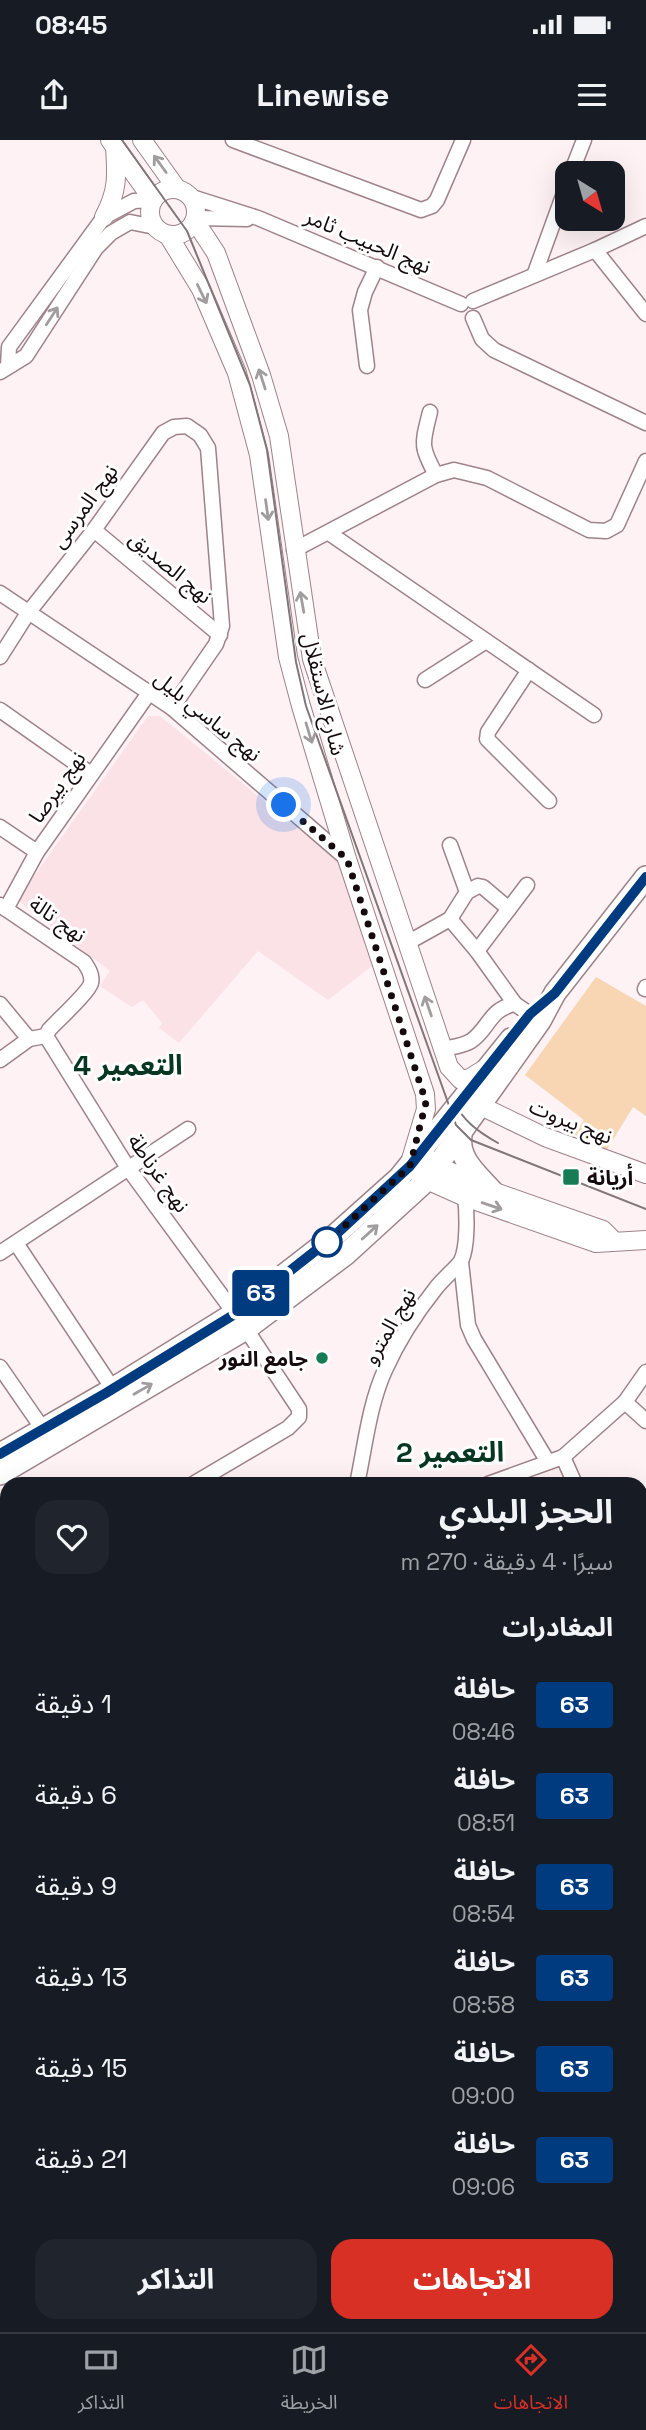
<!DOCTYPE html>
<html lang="ar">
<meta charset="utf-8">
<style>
body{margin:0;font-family:"Space Grotesk","Noto Sans Arabic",sans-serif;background:#20242c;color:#f1f3f6;direction:rtl;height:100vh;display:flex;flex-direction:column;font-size:26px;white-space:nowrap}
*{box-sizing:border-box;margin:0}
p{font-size:23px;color:#9ea1a6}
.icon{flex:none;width:38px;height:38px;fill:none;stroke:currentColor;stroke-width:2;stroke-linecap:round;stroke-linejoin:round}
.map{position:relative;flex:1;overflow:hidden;direction:ltr}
.side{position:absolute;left:0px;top:1337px;width:648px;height:856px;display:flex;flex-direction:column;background:#171b24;border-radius:21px 21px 0 0;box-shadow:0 7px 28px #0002;direction:rtl}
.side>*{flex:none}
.badge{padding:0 14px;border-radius:5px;font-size:24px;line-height:46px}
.needle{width:46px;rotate:143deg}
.buttons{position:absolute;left:555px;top:21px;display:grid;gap:14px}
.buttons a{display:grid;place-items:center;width:70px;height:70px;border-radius:14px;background:#171b24;box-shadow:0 7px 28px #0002;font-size:35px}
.you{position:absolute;width:35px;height:35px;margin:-18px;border:5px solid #fff;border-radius:50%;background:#1a73e8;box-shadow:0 0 0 10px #1a73e833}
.map>.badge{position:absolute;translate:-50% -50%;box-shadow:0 0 0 4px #fff}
h2{padding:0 35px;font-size:26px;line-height:63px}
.round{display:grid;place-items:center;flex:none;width:74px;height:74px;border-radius:21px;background:#20242c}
.head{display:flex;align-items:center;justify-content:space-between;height:119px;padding:0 35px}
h1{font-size:33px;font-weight:700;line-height:52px}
.cta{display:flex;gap:14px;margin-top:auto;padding:14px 35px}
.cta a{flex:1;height:80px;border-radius:21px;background:#d93025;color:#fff;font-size:28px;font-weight:700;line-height:80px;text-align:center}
.cta a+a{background:#20242c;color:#f1f3f6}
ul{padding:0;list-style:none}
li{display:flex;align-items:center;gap:21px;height:91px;padding:0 35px}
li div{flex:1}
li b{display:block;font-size:26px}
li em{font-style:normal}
li .badge{min-width:77px;font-weight:700;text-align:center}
.status{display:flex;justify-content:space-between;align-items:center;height:49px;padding:0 35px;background:#171b24;direction:ltr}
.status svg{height:19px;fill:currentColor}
header{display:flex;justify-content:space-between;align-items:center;height:91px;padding:0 35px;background:#171b24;font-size:32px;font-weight:700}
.tabs{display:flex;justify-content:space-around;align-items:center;height:98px;border-top:2px solid #363941;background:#171b24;font-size:19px;color:#9ea1a6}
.tabs a{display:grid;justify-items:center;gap:4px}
.tabs .on{color:#d93025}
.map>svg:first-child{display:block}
</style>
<div class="status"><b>08:45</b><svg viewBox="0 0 49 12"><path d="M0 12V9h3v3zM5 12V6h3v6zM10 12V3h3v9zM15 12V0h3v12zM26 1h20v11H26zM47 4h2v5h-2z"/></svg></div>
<header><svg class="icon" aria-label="menu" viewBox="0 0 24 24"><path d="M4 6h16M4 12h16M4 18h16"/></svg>Linewise<svg class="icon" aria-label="share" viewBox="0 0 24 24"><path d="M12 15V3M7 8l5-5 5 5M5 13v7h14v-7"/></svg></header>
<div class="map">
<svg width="646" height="2192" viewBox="0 0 646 2192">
<rect width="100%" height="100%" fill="#fef2f4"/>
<polygon fill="#fae2e7" points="148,576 160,576 340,723 372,826 328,860 258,811 179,903 159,888 162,883 143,860 132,867 100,846 110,831 17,760"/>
<g fill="#f8d5b3">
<polygon points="596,837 646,866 646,976 633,967 606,1011 574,994 584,980 525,935"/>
<polygon points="0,1586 7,1594 7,1687 0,1681"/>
</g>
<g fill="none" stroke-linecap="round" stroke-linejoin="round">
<g stroke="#9e8389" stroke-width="17">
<g id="minor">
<polyline points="233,0 421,70 432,66 437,60 463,0"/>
<polyline points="571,33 584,0"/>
<polyline points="192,57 258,78 461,164"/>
<polyline points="196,78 247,79"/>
<polyline points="595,110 646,174"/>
<polyline points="535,133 567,45"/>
<polyline points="473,161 595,110 646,86"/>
<polyline points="473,178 482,199 494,210 646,283"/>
<polyline points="8,226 9,207 104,77 134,61 153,60"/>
<polyline points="367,226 360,170 365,152 377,127"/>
<polyline points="0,232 26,216 96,108 111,93 130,82 155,87"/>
<path d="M 430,272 C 422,304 420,306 436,335"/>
<polyline points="94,390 220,495"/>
<polyline points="329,393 594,575"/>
<polyline points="294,410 436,335 454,330 487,338 589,390 606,391 617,385 646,321"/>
<polyline points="0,453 172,568 347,719"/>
<polyline points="0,517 28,473 94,390 163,293 174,287 187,286 200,295 208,308 222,486 216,504 172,568"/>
<polyline points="529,530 488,592 487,599 549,661"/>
<polyline points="425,540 486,501"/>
<polyline points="0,570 91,634"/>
<polyline points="0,687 37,712"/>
<polyline points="450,705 467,752"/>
<path d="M 0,765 L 84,822 C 88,828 93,835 91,843 C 89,852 57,881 49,890 L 46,896"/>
<polyline points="6,769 37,712 149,553"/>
<polyline points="450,779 477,811 515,864"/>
<polyline points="407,803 450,779 467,752 478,746 483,747 509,769"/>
<polyline points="477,811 527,745"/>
<polyline points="645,849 646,847"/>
<polyline points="0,864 29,899"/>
<polyline points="46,896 128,1028 246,1189 299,1269 299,1277 288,1288 193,1344"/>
<path d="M 443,909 C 452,907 463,906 471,901 C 489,889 489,869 515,864 L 540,881"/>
<polyline points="0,920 29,899 46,896"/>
<polyline points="16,1103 113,1249"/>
<polyline points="0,1113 188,989"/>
<polyline points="461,1122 468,1185 474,1199 548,1322"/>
<polyline points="0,1227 47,1295"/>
<polyline points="625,1262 646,1281"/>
<polyline points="563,1317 575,1344"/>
<path d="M 357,1344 C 365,1307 369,1265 385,1230 C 398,1201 416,1173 436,1148 C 441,1141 458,1126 461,1121 C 468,1107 467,1073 465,1057"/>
<polyline points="488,1344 563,1317 625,1262 646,1232"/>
<polyline points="0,1456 7,1452"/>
<polyline points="0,1492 7,1500"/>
<polyline points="640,1496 646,1509"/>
<polyline points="640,1558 646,1557"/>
<polyline points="640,1603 646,1602"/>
<polyline points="640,1726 646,1725"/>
<polyline points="640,1782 646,1786"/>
<polyline points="0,1795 7,1800"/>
<polyline points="640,1848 646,1847"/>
<polyline points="0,1897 7,1902"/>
<polyline points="640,1967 646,1966"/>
<polyline points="0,2030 7,2034"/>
<polyline points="0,2080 7,2063"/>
<polyline points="417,2186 428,2192"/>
<polyline points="195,2187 205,2192"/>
<polyline points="79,2192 82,2186"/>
<polyline points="475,2192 478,2186"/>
</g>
</g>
<g stroke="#9e8389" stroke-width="20">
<g id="tertiary">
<polyline points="110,0 153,60"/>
<polyline points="142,0 177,49"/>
<circle cx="173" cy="72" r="23"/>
<path d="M 104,77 C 118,51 117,36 115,7"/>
<polyline points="195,81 216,113 261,235 279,296 312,519 449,927 461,940 470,938 483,930"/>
<polyline points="168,95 201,149 237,233 259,315 288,517 301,566 347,719 425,954 426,969 409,1026 427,1040 465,1057 596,1103 646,1100"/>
<polyline points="481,966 545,997 646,1034"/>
<polyline points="427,1018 438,1026 492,1051 603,1090 614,1101"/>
</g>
</g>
<g stroke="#9e8389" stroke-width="22">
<g id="secondary">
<polyline points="0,1695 7,1700"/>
<polyline points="0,1767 7,1773"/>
<polyline points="640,2067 646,2069"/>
<polyline points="640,2124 646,2126"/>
</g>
</g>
<g stroke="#9e8389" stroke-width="24">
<g id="primary">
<path d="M 461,995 C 457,1019 478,1035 492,1051"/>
<polyline points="0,1314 106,1253 235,1173 333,1097 399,1038 511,899"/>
<polyline points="0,1334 246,1189 346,1114 427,1040 540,881 555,853 646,737"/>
</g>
</g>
<g stroke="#9e8389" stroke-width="27">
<g id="motorway">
<polyline points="0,1714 7,1720"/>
<polyline points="0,1738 7,1743"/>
<polyline points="640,2089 646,2091"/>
</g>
</g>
<use href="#minor" stroke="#fff" stroke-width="14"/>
<use href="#tertiary" stroke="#fff" stroke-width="18"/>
<use href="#secondary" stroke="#fff" stroke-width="19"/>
<use href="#primary" stroke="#fff" stroke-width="21"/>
<use href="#motorway" stroke="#fff" stroke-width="24"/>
<g stroke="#817679" stroke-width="2">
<polyline points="122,0 187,91 250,245 267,310 296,522 306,566 456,985 471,1000 646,1069"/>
<path d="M 454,960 C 461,980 480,993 498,1003"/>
</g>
</g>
<defs><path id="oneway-shaft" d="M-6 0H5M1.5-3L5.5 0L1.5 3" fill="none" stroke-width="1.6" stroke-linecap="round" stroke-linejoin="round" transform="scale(1.75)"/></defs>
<g stroke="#a19d9f">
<use href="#oneway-shaft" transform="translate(160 24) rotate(-126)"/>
<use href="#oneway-shaft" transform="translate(202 154) rotate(64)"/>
<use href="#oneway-shaft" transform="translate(52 176) rotate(-57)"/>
<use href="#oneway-shaft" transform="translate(262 239) rotate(-108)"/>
<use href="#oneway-shaft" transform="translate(267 370) rotate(82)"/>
<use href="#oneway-shaft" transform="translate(302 462) rotate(-100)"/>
<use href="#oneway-shaft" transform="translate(309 593) rotate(73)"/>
<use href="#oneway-shaft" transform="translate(428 866) rotate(-109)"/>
<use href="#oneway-shaft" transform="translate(492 1066) rotate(19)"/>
<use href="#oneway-shaft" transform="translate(370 1092) rotate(-42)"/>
<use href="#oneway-shaft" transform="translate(143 1249) rotate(-30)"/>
</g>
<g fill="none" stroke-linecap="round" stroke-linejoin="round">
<g stroke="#fff" stroke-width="16">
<polyline id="line" points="0,1314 106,1253 235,1174 333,1097 410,1026 530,874 555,853 646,737"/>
</g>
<use href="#line" stroke="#003b80" stroke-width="10"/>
<polyline stroke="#150b0e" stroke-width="7" stroke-dasharray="0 12.6" points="284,665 347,719 426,962 410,1026 327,1102"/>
</g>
<g fill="#177c55" stroke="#fff" stroke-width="2.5">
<rect x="562" y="1028" width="18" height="18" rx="3.5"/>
<circle cx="322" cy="1218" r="7"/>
</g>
<circle fill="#fff" stroke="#003b80" stroke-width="3.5" cx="327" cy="1102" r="14"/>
<g text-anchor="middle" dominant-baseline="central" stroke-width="6" stroke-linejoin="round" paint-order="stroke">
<g font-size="21" fill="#150b0e" stroke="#fff">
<text transform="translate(368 101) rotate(23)">نهج الحبيب ثامر</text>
<text transform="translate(84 366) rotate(-54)">نهج المرسى</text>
<text transform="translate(171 427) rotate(40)">نهج الصديق</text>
<text transform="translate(324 554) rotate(76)">شارع الاستقلال</text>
<text transform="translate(208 576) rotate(39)">نهج ساسي بليل</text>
<text transform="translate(57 647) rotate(-55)">نهج بيرصا</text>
<text transform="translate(58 779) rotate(35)">نهج تالة</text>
<text transform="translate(571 981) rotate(22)">نهج بيروت</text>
<text transform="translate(159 1033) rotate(55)">نهج غرناطة</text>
<text transform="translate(389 1186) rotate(-60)">نهج المترو</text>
</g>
<g font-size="21" font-weight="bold" fill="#150b0e" stroke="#fff" text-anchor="start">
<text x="587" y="1037">أريانة</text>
<text x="308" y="1218" text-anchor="end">جامع النور</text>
</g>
<g font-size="28" font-weight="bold" fill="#073623" stroke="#fff">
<text x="128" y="925">التعمير 4</text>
<text x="450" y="1312">التعمير 2</text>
</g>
</g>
</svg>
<div class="buttons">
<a><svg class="needle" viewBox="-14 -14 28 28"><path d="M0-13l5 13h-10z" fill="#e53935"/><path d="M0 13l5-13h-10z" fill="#9ea1a6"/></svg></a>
</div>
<div class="you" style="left:284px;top:665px"></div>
<b class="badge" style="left:261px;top:1153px;background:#003b80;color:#fff">63</b>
<section class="side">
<div class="head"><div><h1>الحجز البلدي</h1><p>سيرًا · 4 دقيقة · 270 m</p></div><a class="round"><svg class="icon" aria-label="heart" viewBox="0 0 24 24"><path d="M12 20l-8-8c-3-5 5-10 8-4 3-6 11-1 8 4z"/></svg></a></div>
<h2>المغادرات</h2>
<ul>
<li><span class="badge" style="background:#003b80;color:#fff">63</span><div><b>حافلة</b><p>08:46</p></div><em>1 دقيقة</em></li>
<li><span class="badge" style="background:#003b80;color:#fff">63</span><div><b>حافلة</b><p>08:51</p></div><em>6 دقيقة</em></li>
<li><span class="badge" style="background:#003b80;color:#fff">63</span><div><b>حافلة</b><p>08:54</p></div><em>9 دقيقة</em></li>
<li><span class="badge" style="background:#003b80;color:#fff">63</span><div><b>حافلة</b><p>08:58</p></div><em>13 دقيقة</em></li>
<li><span class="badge" style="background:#003b80;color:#fff">63</span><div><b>حافلة</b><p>09:00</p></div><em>15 دقيقة</em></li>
<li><span class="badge" style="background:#003b80;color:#fff">63</span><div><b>حافلة</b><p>09:06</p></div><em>21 دقيقة</em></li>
</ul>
<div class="cta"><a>الاتجاهات</a><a>التذاكر</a></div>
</section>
</div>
<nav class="tabs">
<a class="on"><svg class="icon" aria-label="directions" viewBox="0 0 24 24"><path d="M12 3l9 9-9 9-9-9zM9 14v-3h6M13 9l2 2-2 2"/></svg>الاتجاهات</a>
<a><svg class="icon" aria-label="map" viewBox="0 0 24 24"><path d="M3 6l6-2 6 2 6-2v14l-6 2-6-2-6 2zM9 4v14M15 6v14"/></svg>الخريطة</a>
<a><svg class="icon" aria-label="tickets" viewBox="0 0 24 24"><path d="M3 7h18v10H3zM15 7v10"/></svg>التذاكر</a>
</nav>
